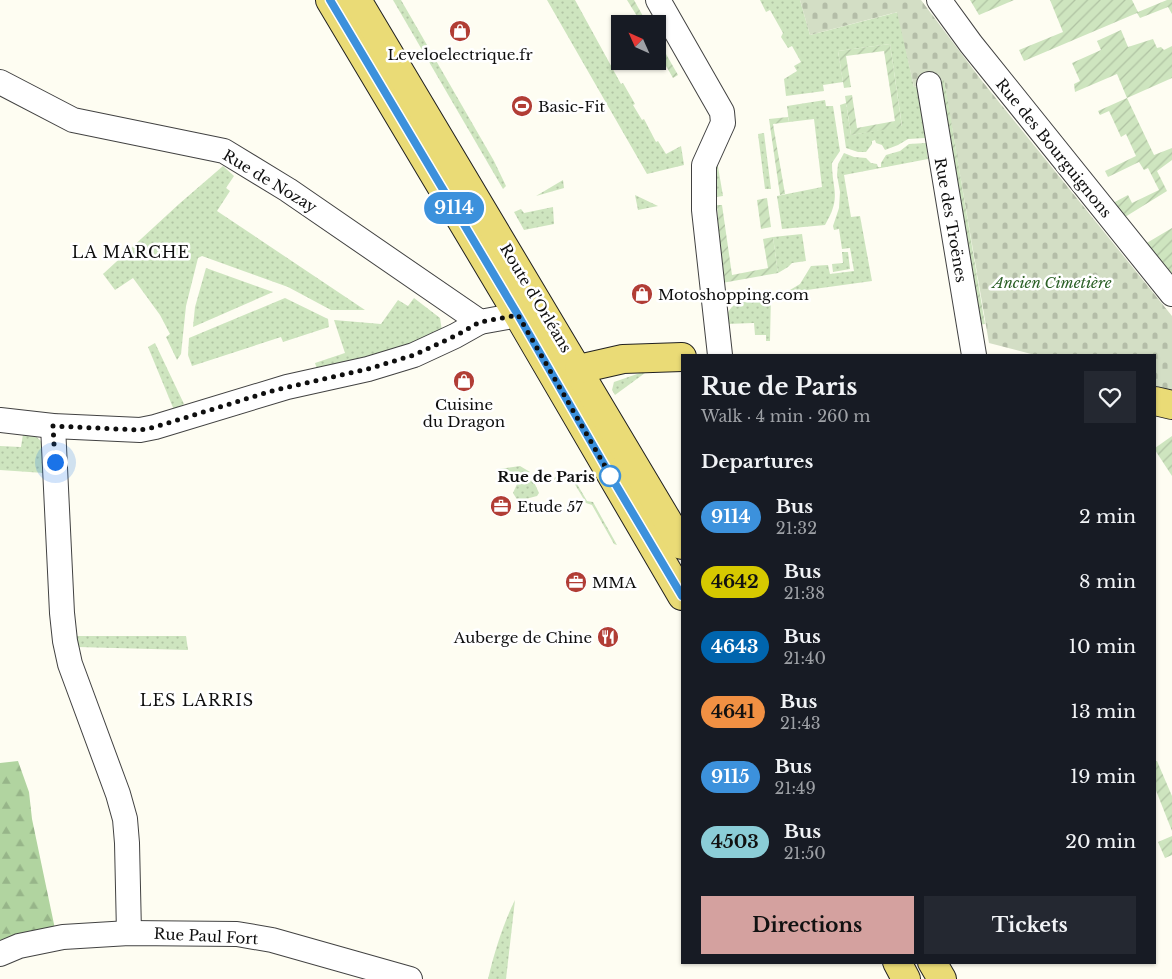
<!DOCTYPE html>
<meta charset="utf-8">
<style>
body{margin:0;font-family:"Libre Baskerville",serif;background:#242831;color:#f1f3f6;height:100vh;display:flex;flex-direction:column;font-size:19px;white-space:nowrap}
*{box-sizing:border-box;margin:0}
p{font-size:16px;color:#9ea1a6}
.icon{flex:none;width:28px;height:28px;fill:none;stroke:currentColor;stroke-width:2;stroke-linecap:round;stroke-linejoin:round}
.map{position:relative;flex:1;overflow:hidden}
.sheet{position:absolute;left:681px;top:354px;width:475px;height:610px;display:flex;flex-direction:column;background:#171b24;border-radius:0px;box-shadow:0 1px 4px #0004}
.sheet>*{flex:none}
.badge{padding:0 10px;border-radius:16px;font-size:18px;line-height:32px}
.needle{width:32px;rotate:315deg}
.tools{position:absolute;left:611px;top:15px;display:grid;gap:10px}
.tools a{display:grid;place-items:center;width:55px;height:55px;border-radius:0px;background:#171b24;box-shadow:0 1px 4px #0004;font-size:25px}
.you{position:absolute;width:25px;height:25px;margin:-12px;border:4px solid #fff;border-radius:50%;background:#1a73e8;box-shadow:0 0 0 8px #1a73e833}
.map>.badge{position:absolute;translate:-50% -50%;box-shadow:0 0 0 2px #fff}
h2{padding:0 20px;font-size:19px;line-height:45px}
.round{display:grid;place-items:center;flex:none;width:52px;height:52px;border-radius:0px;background:#242831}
.head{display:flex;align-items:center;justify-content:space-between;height:85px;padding:0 20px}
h1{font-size:24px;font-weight:700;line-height:38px}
.cta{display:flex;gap:10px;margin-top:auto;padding:10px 20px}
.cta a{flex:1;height:58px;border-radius:0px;background:#d4a19f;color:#111;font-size:20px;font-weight:700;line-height:58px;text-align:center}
.cta a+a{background:#242831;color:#f1f3f6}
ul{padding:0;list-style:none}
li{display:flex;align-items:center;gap:15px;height:65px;padding:0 20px}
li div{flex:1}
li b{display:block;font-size:19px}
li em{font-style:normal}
li .badge{min-width:55px;font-weight:700;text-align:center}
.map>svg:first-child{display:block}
</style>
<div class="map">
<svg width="1172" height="979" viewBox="0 0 1172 979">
<defs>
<pattern id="grass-dots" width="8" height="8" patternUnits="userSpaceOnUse" patternTransform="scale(1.25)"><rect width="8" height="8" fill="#cee5bf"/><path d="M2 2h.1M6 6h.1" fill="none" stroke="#b0c3a3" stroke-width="1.8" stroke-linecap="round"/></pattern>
<pattern id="forest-firs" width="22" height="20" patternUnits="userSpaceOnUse" patternTransform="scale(1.25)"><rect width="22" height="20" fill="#b1d4a0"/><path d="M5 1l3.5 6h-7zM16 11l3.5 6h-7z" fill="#97b589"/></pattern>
<pattern id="cemetery-stones" width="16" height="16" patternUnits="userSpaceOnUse" patternTransform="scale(1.25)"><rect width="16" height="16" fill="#d3dec5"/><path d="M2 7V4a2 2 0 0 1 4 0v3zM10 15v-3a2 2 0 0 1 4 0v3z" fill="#b4bda8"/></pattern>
<pattern id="garden-furrows" width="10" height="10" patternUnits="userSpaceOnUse" patternTransform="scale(1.25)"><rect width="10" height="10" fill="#cee5bf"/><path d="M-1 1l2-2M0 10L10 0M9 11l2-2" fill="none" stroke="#b0c3a3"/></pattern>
</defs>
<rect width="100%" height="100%" fill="#fefdf2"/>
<g fill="url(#grass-dots)">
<polygon points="393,0 401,0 494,161 506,186 503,189"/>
<polygon points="547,0 575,0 621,84 623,83 635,104 633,105 642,120 644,119 656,142 658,141 666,154 681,146 684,165 647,174"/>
<polygon points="760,0 800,0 810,35 898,12 914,87 919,87 925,138 908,139 898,145 885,150 882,145 876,143 875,140 872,141 872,144 866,152 858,152 846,148 840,105 846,103 851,135 902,126 890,44 838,51 843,82 823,85 824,91 786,96 784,79 797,71 794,66 801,62 792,46 788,48 781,37 783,33 770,10 766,12"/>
<path d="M 825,100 L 826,106 L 833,106 L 840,151 L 832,163 C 832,191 842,196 825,225 L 782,229 L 777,196 L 822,187 L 814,119 L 789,122 L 787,106 Z"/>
<polygon points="764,133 771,189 765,189 758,134"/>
<polygon points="926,143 928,159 844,175 851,217 860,216 872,281 785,293 800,284 811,266 828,265 830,274 854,271 850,248 842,249 839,229 834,230 833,226 839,208 840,192 837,175 838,164 844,153 854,157 866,158 871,163 877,164 878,167 881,167 881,163 886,155 900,151 909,144"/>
<polygon points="717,161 723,196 716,197 713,171"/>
<polygon points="223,166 234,176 226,188 230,191 217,211 365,310 331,310 288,287 202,256 198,258 186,306 181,354 177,360 166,337 170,334 160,315 133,278 115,290 103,274 179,204"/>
<polygon points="563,180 564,188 536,196"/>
<polygon points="635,195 658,206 638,210"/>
<polygon points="553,207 554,224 524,230 514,212 521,209 524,213"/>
<polygon points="802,234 806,261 792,263 788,267 778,273 773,237"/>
<polygon points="842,252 848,252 850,269 833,272 832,264 843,263"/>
<polygon points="206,268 273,292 193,327 195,307"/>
<path d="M 771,293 L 770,341 L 766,341 L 766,335 L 755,335 L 754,323 L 726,324 C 725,299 753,297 771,293 Z"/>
<polygon points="285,298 328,319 329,327 283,342 281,337 192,366 188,355 189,338"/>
<polygon points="414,298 440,318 442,331 398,351 317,369 315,363 345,353 334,320 381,324 398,300 408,306"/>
<polygon points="155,343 184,404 174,410 148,347"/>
<polygon points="643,372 645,373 615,395 612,390 614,382"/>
<path d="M 23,434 C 49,435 43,452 44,473 L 0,470 L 0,446 L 21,447 Z"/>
<polygon points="520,466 530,472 505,479 499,469"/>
<polygon points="570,472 587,501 593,502 617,545 614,544 592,505 586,503 570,476 554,480 555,477"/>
<polygon points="533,480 539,493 537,496 518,501 513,493 517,484"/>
<polygon points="75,636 186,636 188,650 78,647"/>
<path d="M 515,900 L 506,979 L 488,979 C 494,953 503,924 515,900 Z"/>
</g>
<polygon fill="url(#forest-firs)" points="18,761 29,792 32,819 55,929 0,946 0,763"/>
<polygon fill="url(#cemetery-stones)" points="800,0 921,0 982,81 1172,316 1172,391 1155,386 1155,355 1035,355 989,343 944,81 914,87 897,12 810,35"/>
<g fill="url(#garden-furrows)">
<polygon points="627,0 634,0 644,18 640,21"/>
<polygon points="970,0 1014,0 979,15"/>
<polygon points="1050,0 1132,0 1138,12 1167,0 1172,0 1172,14 1168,7 1140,18 1137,13 1024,61 1019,50 1063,32"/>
<polygon points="1121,30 1128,47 1153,39 1157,48 1161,47 1164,50 1172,46 1172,78 1127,98 1154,155 1172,148 1172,160 1157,171 1167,191 1125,217 1113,203 1128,195 1132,203 1159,190 1148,168 1144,170 1139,162 1108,177 1105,171 1136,156 1126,134 1121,137 1109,111 1100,115 1098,111 1127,98 1117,74 1075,92 1074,84 1080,81 1072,63 1101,50 1097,41"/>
<polygon points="658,40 678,75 673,78 658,52"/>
<polygon points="890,44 902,127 851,135 845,96 852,95 857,128 895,121 884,51 846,56 851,87 844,88 838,51"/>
<polygon points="944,80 948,102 985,324 977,325 938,82"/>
<polygon points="788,117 789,122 773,124 785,194 780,195 769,119"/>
<polygon points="767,198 771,227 761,229 757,200"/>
<polygon points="717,205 722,205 732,275 768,268 763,239 773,237 778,273 722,283"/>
<polygon points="1172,228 1172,278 1145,244"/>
<polygon points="1172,436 1172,476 1155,450 1155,448"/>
<polygon points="1155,761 1157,761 1172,796 1172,831 1155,788"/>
<polygon points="1172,836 1172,855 1165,858 1158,842"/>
</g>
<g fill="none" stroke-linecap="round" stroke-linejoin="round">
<g stroke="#424242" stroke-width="26">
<g id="minor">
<polyline points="658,0 722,112 723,123 704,165 704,210 720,355"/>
<polyline points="939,0 971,44 1172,294"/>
<polyline points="0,82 73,120 224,151 288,190 480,322 518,315"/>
<polyline points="929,84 974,355"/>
<polyline points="0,420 53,426 140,430 155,427 287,387 368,369 414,355 455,336 480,322"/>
<polyline points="53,426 62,613 65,641 70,664 118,794 125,819 127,843 129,933"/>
<polyline points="0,954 19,946 63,937 129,933 237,934 272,940 410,979"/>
</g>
</g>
<g stroke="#202020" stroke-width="30">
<g id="major">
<polyline points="330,0 518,315 682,596"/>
<polyline points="357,0 682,545"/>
<polyline points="579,369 623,359 682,357"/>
<polyline points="1155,401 1172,405"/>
<polyline points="897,962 906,979"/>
<polyline points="932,962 942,979"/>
</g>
</g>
<use href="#minor" stroke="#fff" stroke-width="24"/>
<use href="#major" stroke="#eadb76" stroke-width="28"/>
</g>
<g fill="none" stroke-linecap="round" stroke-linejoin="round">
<g stroke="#fff" stroke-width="11">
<polyline id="line" points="330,0 518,315 613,480 682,596"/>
</g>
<use href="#line" stroke="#3c91dc" stroke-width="8"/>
<polyline stroke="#0f0f0f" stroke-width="5" stroke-dasharray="0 9" points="55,462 53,426 140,430 155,427 275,390 368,369 414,355 455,336 480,322 518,315 613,480 610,476"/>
</g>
<defs>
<g id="shop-disc" transform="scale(1.125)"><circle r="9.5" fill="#b13d35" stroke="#fff"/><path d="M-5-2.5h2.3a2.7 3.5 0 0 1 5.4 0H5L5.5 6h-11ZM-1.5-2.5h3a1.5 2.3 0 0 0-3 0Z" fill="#fff"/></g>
<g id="stadium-disc" transform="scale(1.125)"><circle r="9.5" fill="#b13d35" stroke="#fff"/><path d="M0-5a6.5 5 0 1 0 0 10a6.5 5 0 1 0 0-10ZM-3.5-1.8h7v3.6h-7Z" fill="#fff"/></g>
<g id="office-disc" transform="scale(1.125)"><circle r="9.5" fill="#b13d35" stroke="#fff"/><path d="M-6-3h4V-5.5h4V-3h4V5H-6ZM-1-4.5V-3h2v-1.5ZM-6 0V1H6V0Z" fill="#fff"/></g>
<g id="restaurant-disc" transform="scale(1.125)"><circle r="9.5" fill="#b13d35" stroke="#fff"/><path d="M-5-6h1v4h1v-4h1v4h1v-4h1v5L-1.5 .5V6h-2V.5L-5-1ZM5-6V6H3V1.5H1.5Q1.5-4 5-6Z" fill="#fff"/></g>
</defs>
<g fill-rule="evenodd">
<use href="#shop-disc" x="460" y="31"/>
<use href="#stadium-disc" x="522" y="106"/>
<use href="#shop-disc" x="642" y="294"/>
<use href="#shop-disc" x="464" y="381"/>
<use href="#office-disc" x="501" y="506"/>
<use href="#office-disc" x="576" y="582"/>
<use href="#restaurant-disc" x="608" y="637"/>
</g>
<circle fill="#fff" stroke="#3c91dc" stroke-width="2.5" cx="610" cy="476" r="10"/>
<g text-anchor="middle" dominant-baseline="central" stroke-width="5" stroke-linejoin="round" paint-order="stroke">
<g font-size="15" fill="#0f0f0f" stroke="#fff" text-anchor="start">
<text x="460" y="54" text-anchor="middle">Leveloelectrique.fr</text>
<text x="538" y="106">Basic-Fit</text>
<text x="658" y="294">Motoshopping.com</text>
<text x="464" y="404" text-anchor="middle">Cuisine<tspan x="464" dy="17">du Dragon</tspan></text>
<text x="517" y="506">Etude 57</text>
<text x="592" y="582">MMA</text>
<text x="592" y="637" text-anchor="end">Auberge de Chine</text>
</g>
<g font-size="15" fill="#0f0f0f" stroke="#fff">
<text transform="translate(1054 148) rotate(51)">Rue des Bourguignons</text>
<text transform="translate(270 181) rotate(31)">Rue de Nozay</text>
<text transform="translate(951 220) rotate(80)">Rue des Troënes</text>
<text transform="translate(536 298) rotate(59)">Route d'Orléans</text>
<text transform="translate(206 936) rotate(3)">Rue Paul Fort</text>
</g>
<g font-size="15" font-style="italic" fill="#2b6026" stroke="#fff">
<text x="1052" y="282">Ancien Cimetière</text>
</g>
<g font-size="15" font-weight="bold" fill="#0f0f0f" stroke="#fff" text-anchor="end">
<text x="595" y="476">Rue de Paris</text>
</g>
<g font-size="16" letter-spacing="1" fill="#0f0f0f" stroke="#fff">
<text x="131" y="252">LA MARCHE</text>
<text x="197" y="700">LES LARRIS</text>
</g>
</g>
</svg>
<div class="tools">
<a><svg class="needle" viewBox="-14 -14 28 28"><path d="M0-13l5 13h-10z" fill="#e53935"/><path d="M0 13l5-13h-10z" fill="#9ea1a6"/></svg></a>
</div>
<div class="you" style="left:55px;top:462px"></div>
<b class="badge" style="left:454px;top:208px;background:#3c91dc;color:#fff">9114</b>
<section class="sheet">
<div class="head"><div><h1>Rue de Paris</h1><p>Walk · 4 min · 260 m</p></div><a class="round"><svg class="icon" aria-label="heart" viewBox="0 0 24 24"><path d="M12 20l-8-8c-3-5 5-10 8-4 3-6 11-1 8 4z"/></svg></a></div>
<h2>Departures</h2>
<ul>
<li><span class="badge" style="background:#3c91dc;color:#fff">9114</span><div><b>Bus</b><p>21:32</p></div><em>2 min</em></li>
<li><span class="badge" style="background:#d6c900;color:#111">4642</span><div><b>Bus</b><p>21:38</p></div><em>8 min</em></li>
<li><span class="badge" style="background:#0065ae;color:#fff">4643</span><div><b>Bus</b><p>21:40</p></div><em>10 min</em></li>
<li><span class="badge" style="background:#f19043;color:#111">4641</span><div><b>Bus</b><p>21:43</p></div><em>13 min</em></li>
<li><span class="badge" style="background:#3c91dc;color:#fff">9115</span><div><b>Bus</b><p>21:49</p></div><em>19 min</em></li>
<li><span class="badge" style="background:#8bcdd7;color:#111">4503</span><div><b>Bus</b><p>21:50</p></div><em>20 min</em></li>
</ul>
<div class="cta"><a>Directions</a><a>Tickets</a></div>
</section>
</div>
